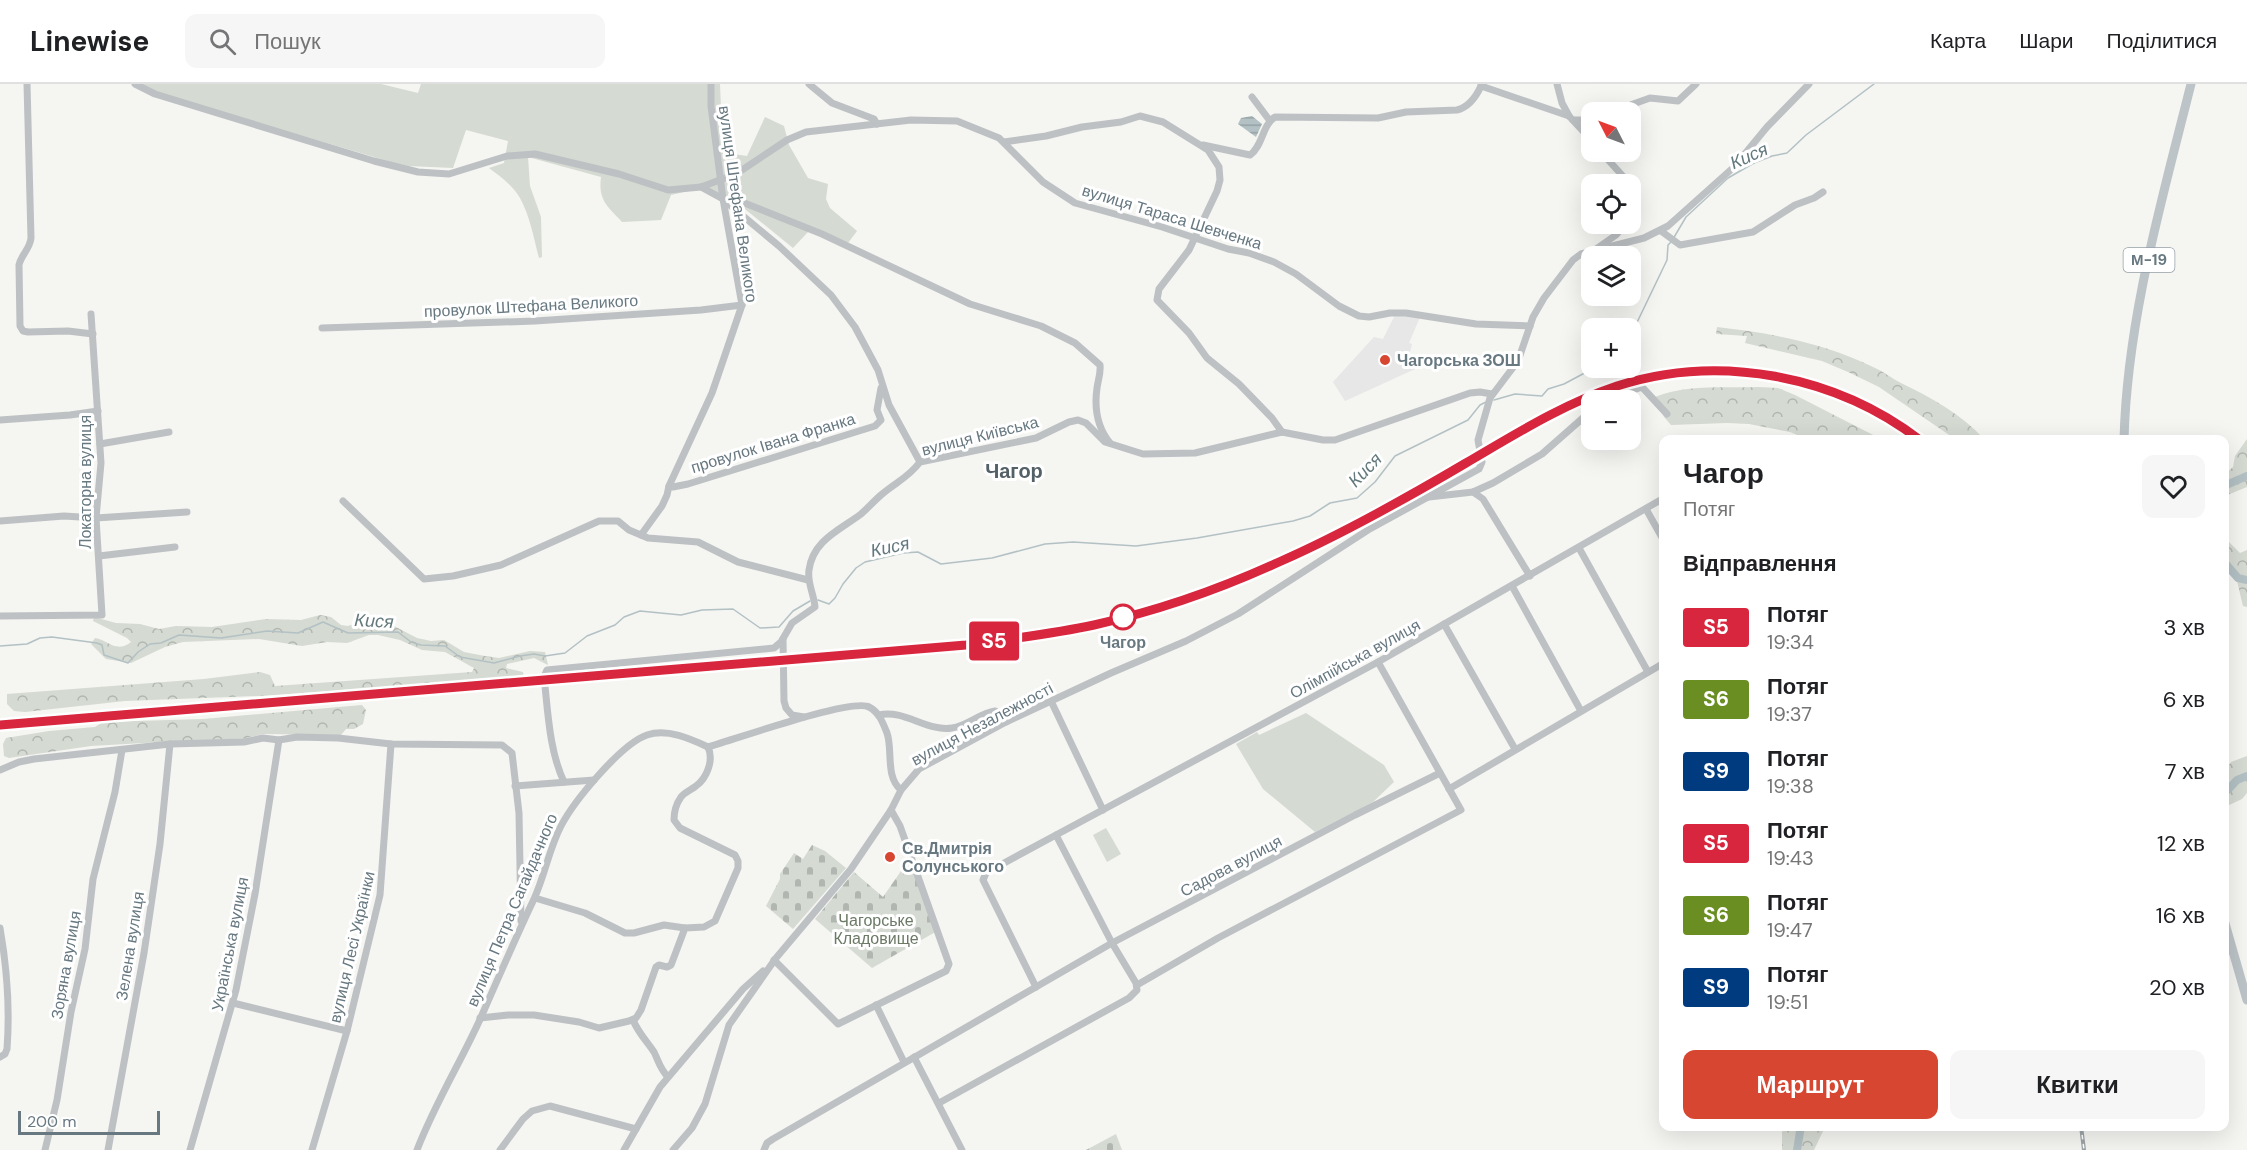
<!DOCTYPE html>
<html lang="uk">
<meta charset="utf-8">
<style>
body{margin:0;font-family:"DM Sans",sans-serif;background:#f6f6f6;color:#202124;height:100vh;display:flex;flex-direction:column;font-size:22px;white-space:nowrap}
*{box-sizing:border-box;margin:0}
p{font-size:20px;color:#757577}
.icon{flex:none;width:33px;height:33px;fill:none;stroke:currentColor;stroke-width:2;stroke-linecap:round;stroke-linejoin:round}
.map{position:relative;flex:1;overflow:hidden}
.drawer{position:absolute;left:1659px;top:351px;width:570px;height:696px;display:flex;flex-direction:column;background:#fff;border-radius:12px;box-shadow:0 6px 24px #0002}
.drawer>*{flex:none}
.badge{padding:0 12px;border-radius:4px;font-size:21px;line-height:39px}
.needle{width:39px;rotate:312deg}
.fabs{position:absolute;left:1581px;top:18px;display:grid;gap:12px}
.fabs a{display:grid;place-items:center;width:60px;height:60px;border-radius:12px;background:#fff;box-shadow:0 6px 24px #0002;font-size:30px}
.scale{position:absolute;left:18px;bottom:15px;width:142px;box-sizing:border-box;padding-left:6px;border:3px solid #677881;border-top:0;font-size:16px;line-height:21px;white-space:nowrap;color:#677881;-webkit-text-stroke:4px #fff;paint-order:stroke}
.map>.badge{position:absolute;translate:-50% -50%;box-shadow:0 0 0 3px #fff}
h2{padding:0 24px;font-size:22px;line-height:54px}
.round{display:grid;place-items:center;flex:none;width:63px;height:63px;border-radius:12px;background:#f6f6f6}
.overview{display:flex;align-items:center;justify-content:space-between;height:102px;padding:0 24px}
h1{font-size:28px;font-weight:600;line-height:45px}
.button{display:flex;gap:12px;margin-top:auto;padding:12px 24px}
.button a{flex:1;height:69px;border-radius:12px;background:#d64631;color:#fff;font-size:24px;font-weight:600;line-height:69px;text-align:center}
.button a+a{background:#f6f6f6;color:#202124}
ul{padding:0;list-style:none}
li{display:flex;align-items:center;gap:18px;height:72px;padding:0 24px}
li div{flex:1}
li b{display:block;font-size:22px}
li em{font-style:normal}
li .badge{min-width:66px;font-weight:700;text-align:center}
header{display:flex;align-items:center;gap:36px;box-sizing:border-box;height:84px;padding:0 30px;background:#fff;border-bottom:2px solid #e0e0e0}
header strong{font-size:28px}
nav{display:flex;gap:33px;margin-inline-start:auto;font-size:21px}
.search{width:420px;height:54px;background:#f6f6f6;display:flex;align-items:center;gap:15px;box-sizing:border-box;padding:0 21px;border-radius:12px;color:#757577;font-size:22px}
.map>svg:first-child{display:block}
</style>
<header>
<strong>Linewise</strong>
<div class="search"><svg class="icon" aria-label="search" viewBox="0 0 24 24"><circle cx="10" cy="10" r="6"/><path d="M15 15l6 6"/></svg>Пошук</div>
<nav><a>Карта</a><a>Шари</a><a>Поділитися</a></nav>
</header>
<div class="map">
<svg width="2247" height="1066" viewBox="0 0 2247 1066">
<defs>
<pattern id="forest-crowns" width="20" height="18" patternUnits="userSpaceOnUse" patternTransform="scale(1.5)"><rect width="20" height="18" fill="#d5dad2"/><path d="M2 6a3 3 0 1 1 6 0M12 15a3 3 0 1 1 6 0" fill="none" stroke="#b1b6b0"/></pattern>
<pattern id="cemetery-stones" width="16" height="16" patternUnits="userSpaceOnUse" patternTransform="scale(1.5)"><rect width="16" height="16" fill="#d5dad2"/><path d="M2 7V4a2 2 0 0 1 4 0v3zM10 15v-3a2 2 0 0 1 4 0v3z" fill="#b1b6b0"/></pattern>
<pattern id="water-rules" width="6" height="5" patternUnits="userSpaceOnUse" patternTransform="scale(1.5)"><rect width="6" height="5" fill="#b3c1c4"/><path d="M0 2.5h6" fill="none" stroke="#95a2a5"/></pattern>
</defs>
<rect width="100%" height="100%" fill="#f5f5f2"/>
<polygon fill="#e6e7e6" points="1395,231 1420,233 1409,259 1412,260 1409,272 1426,280 1345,317 1333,298 1374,253 1383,255"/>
<g fill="#d5dad2">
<path d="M 140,0 L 381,0 L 418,9 L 421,0 L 720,0 L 722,50 L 726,69 L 747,72 L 765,33 L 784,42 L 789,61 L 808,94 L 828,100 L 826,115 L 830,124 L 857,147 L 848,159 L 816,144 L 808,148 L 793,164 L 740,121 L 706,103 L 671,111 L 661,136 L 622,138 C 607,122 598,116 601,93 L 528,73 L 530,102 L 541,133 L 542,173 L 539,174 C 534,155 530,132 520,114 C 513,102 500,92 489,84 L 504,79 L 508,57 L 466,46 L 453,84 L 408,82 L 391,78 L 154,8 Z"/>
<polygon points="1306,629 1384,681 1394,698 1373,718 1315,748 1263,705 1236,660 1257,648 1259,651"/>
<polygon points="1106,744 1121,770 1107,778 1093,751"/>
</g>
<g fill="url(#forest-crowns)">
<path d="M 1717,243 C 1770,249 1825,259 1873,283 C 1883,287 1891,294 1901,299 C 1932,314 1961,330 1984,355 L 1955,355 L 1879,303 L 1848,288 L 1822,277 L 1745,259 L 1747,252 L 1716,250 Z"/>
<path d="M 1758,303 L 1778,304 L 1795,311 L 1881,355 L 1807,355 L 1790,348 L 1749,340 L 1727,339 L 1671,341 L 1664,333 L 1655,313 C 1686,300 1725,304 1758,303 Z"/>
<polygon points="2247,355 2247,403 2225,412 2225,390 2233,383 2235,372"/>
<polygon points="2225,454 2240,469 2247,466 2247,523 2243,522 2237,497 2225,481"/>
<path d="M 320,531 L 331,533 L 341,541 L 348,542 L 356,539 L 392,541 L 417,554 L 431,557 L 444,556 L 464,568 L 485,572 L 499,574 L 530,567 L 545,568 L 548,581 L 534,574 L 507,580 L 506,584 L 523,588 L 524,594 L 259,612 L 125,617 L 25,628 L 14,627 L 7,620 L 7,610 L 204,595 L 260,588 L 270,591 L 275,602 L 472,588 L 474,584 L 445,568 L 422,566 L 400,556 L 378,551 L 369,551 L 347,559 L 327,558 L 302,562 L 259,555 L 183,558 L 165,563 L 131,579 L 106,575 L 91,560 L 95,554 C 109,556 116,570 131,558 L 127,554 L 93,537 L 94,533 L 116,539 L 140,540 L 159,545 L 176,542 L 212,543 L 266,535 L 301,536 Z"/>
<polygon points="362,621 366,626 363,640 354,645 346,645 341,651 263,650 242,655 179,657 91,662 9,674 4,672 3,660 6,654 49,647 95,643 103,638 203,635"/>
<polygon points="2247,672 2247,709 2242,715 2225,723 2225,686 2231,678"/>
<polygon points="1785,1043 1785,1042 1825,1043 1814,1066 1782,1066 1782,1048"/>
</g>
<g fill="url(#cemetery-stones)">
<polygon points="812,761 825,767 846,784 793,845 766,822 780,795 780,790 794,769 803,775"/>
<polygon points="910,774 939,846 872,884 815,835 854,788 883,813"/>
<polygon points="1116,1050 1122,1066 1086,1066"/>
</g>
<polygon fill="url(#water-rules)" points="1252,32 1262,40 1256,53 1238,40 1241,34"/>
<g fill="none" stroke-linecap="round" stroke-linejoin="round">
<g stroke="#b3c1c4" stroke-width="1.5">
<polyline points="1673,155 1686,133 1728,94 1754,79 1772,72 1787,69 1806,51 1874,0"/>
<polyline points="1630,253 1667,176 1668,161 1671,158"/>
<polyline points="1494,316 1515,310 1542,312 1548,305 1564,300 1594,284"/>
<polyline points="818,516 829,520 835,514 843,500 856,484 865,478 903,469 918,468 941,480 992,474 1045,460 1073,458 1136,462 1197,454 1293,437 1310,432 1330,419 1357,414 1375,398 1395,372 1468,336 1480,321 1486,318"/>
<polyline points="0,562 27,560 40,554 52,553 97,559 102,561 104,571 128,579 138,568 150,560 161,559 179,551 221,554 267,547 298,549 323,538 348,549 398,548 411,558 421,561 445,562 460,573 494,579 520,572 534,570 545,572 565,569 587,552 615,541 624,533 640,527 681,531 702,526 733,525 760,544 779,543 793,527 810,517"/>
</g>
<g stroke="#b3c1c4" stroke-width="8">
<polyline points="2224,402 2247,392"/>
<polyline points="2224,478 2238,494 2247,496"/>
<polyline points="2224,710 2237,696 2247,692"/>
<polyline points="1797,1066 1801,1042"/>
</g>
<g stroke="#bdc1c4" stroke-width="7">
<path d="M 27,0 L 31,154 C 30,165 21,171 19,181 L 20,242 L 23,247 L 28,248 L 68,247 L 93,250"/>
<polyline points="135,0 155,10 374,77 418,88 449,90 507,72 535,70 619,90 668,106 701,103 736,90 787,56 806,48 911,36 957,37 999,54 1043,98 1075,119 1162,143 1228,165 1249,169 1274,178 1296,190 1339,222 1359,232 1369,233 1390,229 1406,229 1476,240 1530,242"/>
<polyline points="809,0 832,19 874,35 877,40"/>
<polyline points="1481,0 1481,2 1569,32 1592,57"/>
<polyline points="1557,0 1562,19 1569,32"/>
<polyline points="1252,13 1270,37"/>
<polyline points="1611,28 1650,14 1678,17 1696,0"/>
<polyline points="1573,36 1592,36"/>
<polyline points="1004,58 1046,52 1082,43 1121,38 1140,32 1163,38 1208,66 1219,83 1220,96 1217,107 1189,166 1159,205 1157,216 1189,249 1207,274 1239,300 1272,334 1282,348"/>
<path d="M 1203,61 L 1250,71 C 1263,62 1262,41 1275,33 L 1378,34 L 1406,28 L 1457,26 C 1469,23 1476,13 1481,2"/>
<polyline points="1601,68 1630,100"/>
<path d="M 1630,102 C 1637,110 1635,120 1630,129"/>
<path d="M 701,103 L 723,115 L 742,118 L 822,150 L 970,220 L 1041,242 L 1075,259 L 1100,281 C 1101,289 1098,296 1097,304 C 1094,325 1097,343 1110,359"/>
<polyline points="725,117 779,162 831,211 855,243 878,286 889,321 920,378"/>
<polyline points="1661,147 1680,161 1753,148 1795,121 1814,114 1823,108"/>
<polyline points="1596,165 1616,151 1625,140"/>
<polyline points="322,244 535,237 701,226 742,221"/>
<polyline points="1605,316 1642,303 1667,330"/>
<polyline points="0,336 70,331 98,327"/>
<polyline points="1759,356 1764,356"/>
<polyline points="100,360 169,348"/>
<polyline points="669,402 673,403 688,400 875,342 881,336 877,326 881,304"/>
<polyline points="1473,408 1483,415 1530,492"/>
<polyline points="1429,413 1473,408 1493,399 1542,370 1592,326"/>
<polyline points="343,417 424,495 453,492 501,481 599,437 618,437 629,446 648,454 698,458 738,478 808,496"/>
<polyline points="1646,425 1664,457"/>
<polyline points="0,437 64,432 96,434 187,428"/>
<polyline points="641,451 662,422 667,411 669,402 712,309 742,221 723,115 711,22 711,0"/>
<polyline points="1579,464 1648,588"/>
<polyline points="99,472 175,463"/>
<polyline points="1512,502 1581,627"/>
<polyline points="0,532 102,531 96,434 101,379 91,230"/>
<polyline points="1444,540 1515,665"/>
<polyline points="783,555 784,617 786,624 792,631 804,633"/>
<polyline points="1051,617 1103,726"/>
<path d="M 879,631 C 904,625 927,648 952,644 C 967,642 980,629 995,627 L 1001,630 L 1006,638"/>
<polyline points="0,686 19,678 34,675 170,660 244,658 263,654 279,656 297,653 338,654 391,660 502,661 512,669 519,729 521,837"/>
<path d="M 564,698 C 549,666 548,627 544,593 L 547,586 L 774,564 L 781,558 L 792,539 L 815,523 C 814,510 807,499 809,486 C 813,456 840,446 861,430 C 868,424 874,417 881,411 C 896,398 908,394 920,378 L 1036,354 L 1069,338 L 1078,336 L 1086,339 L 1105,358 L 1143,370 L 1195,369 L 1282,348 L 1323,356 L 1335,356 L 1470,309 L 1480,308 L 1492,310"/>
<polyline points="515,702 594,696"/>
<polyline points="1449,705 1664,579"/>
<polyline points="1056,751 1378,578 1664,414"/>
<polyline points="535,814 585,829 625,849 634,849 664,841 685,844"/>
<path d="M 0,844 C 7,884 10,925 7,965 L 5,970 L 0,973"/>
<polyline points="774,876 838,940 946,887 949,880 900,742 891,726"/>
<polyline points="1137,901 1218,854 1461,726 1378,578"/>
<polyline points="233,919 347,947"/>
<polyline points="876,921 904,978"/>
<path d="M 480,934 L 508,931 L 534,931 L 579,938 L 599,944 L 629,937 L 636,934 L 641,926 L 656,883 L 659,881 L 667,883 L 671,881 L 685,844 L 704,843 L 715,837 L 738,784 L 738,777 L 735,771 L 680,744 L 674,736 C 674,728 676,720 681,713 C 685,708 691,706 696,702 C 707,694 714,676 708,663"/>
<path d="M 633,936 C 639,950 646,956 654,968 C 659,978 660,985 668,993"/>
<polyline points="914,973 962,1066"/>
<polyline points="939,1019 1129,914 1137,906 1136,899 1112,859 1056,751 993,785 986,789 983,796 1036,903"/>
<polyline points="45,1066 57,1016 71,928 85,865 93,795 115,708 122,666"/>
<polyline points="108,1066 144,869 160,760 170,660"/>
<polyline points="190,1066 236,906 255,810 279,656"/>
<polyline points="312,1066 347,947 380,811 391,660"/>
<path d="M 417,1066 C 435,1019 462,976 482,931 C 499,892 516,853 534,815 C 545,791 549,765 561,742 C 574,717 621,660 647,651 C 667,644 691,655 708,663 C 733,656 851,614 869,623 C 879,628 883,639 887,649 C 893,666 885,693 901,706"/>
<polyline points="500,1066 523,1035 532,1027 550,1022 636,1045"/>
<polyline points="624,1066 660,1003 743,905 763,887"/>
<polyline points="673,1066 692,1044 705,1020 729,941 776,874 851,785 891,726 901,706 919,685 1006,638 1111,589 1186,557 1238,530 1368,446 1479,385 1482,378 1478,356 1490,314 1518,277 1533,233 1544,214 1573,176 1581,170 1644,154 1668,142 1734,83 1767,43 1809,0"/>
<polyline points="764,1066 767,1059 773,1055 1112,859 1355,731 1440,689"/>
</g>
<g stroke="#bcc4c8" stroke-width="9">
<path d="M 2124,356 C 2127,235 2162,116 2191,0"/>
<polyline points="2224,836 2247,916"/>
</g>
<g stroke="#9da4a8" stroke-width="4">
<g id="rail">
<path d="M 0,641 L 966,561 C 1009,555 1052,550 1093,541 C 1157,526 1220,505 1279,479 C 1348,448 1413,409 1479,371 C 1523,346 1568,318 1617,302 C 1719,269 1835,291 1920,356"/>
<polyline points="2081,1042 2084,1066"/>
</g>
</g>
<use href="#rail" stroke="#fff" stroke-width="1.5" stroke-dasharray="4.5" stroke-linecap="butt"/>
</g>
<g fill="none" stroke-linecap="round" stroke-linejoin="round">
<g stroke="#fff" stroke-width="14">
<path id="line" d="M 0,641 L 966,561 C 1009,555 1052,550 1094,541 C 1157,527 1220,505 1279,478 C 1343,450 1405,415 1466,379 C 1514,351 1563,320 1617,302 C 1719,269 1835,291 1920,356"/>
</g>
<use href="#line" stroke="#d7263d" stroke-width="9"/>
</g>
<g fill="#d64631" stroke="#fff" stroke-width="2">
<circle cx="1385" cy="276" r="6"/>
<circle cx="890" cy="773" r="6"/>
</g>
<circle fill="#fff" stroke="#d7263d" stroke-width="3" cx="1123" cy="533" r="12"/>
<g text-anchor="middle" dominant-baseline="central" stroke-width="6" stroke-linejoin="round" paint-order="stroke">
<rect fill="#fff" stroke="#95a0a7" stroke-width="1.5" x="2123.5" y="164" width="51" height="24" rx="4.5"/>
<g font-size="15" font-weight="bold" fill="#677881">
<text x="2149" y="176">М-19</text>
</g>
<g font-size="16" fill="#677881" stroke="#fff">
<text transform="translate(738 120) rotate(82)">вулиця Штефана Великого</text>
<text transform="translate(1172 133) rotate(17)">вулиця Тараса Шевченка</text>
<text transform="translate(531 222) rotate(-3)">провулок Штефана Великого</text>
<text transform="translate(980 352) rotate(-14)">вулиця Київська</text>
<text transform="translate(773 359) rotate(-17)">провулок Івана Франка</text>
<text transform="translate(85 398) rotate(-90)">Локаторна вулиця</text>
<text transform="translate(1355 575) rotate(-29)">Олімпійська вулиця</text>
<text transform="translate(982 640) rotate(-28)">вулиця Незалежності</text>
<text transform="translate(1231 782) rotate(-28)">Садова вулиця</text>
<text transform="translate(512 826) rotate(-67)">вулиця Петра Сагайдачного</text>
<text transform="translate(230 860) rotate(-79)">Українська вулиця</text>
<text transform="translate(130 862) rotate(-81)">Зелена вулиця</text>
<text transform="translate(352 863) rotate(-77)">вулиця Лесі Українки</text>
<text transform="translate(66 881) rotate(-80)">Зоряна вулиця</text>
</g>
<g font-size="16" font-weight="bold" fill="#677881" stroke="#fff" text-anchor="start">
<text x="1397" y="276">Чагорська ЗОШ</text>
<text x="902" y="764">Св.Дмитрія<tspan x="902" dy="18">Солунського</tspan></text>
</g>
<g font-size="16" font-weight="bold" fill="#677881" stroke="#fff">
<text x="1123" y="558">Чагор</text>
</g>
<g font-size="16" fill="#6b7965" stroke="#fff">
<text x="876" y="836">Чагорське<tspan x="876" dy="18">Кладовище</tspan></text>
</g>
<g font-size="18" font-style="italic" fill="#63797e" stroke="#fff">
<text transform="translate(1749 72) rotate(-24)">Кися</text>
<text transform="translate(1365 386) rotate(-46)">Кися</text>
<text transform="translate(890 463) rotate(-12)">Кися</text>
<text transform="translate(374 537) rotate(3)">Кися</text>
</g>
<g font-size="20" font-weight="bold" fill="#546067" stroke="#fff">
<text x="1014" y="387">Чагор</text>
</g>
</g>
</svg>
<div class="fabs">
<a><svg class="needle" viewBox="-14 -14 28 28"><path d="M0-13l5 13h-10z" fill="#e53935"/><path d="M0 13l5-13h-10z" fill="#757577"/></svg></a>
<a><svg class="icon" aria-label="locate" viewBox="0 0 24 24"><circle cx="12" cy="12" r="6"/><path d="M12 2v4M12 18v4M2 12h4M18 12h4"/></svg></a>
<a><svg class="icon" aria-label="layers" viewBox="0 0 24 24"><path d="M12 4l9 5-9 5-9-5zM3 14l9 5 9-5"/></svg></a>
<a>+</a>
<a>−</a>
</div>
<div class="scale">200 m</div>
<b class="badge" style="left:994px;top:557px;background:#d7263d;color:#fff">S5</b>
<section class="drawer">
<div class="overview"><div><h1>Чагор</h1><p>Потяг</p></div><a class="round"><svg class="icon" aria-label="heart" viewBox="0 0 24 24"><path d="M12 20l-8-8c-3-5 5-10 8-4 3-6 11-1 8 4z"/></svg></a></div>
<h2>Відправлення</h2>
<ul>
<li><span class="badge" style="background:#d7263d;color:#fff">S5</span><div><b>Потяг</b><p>19:34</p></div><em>3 хв</em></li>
<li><span class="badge" style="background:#6b8e23;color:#fff">S6</span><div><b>Потяг</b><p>19:37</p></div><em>6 хв</em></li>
<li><span class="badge" style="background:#003b80;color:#fff">S9</span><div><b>Потяг</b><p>19:38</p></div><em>7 хв</em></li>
<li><span class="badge" style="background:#d7263d;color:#fff">S5</span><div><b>Потяг</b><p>19:43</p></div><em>12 хв</em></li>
<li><span class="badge" style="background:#6b8e23;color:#fff">S6</span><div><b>Потяг</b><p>19:47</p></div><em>16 хв</em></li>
<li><span class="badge" style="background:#003b80;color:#fff">S9</span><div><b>Потяг</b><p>19:51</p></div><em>20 хв</em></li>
</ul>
<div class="button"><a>Маршрут</a><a>Квитки</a></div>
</section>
</div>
